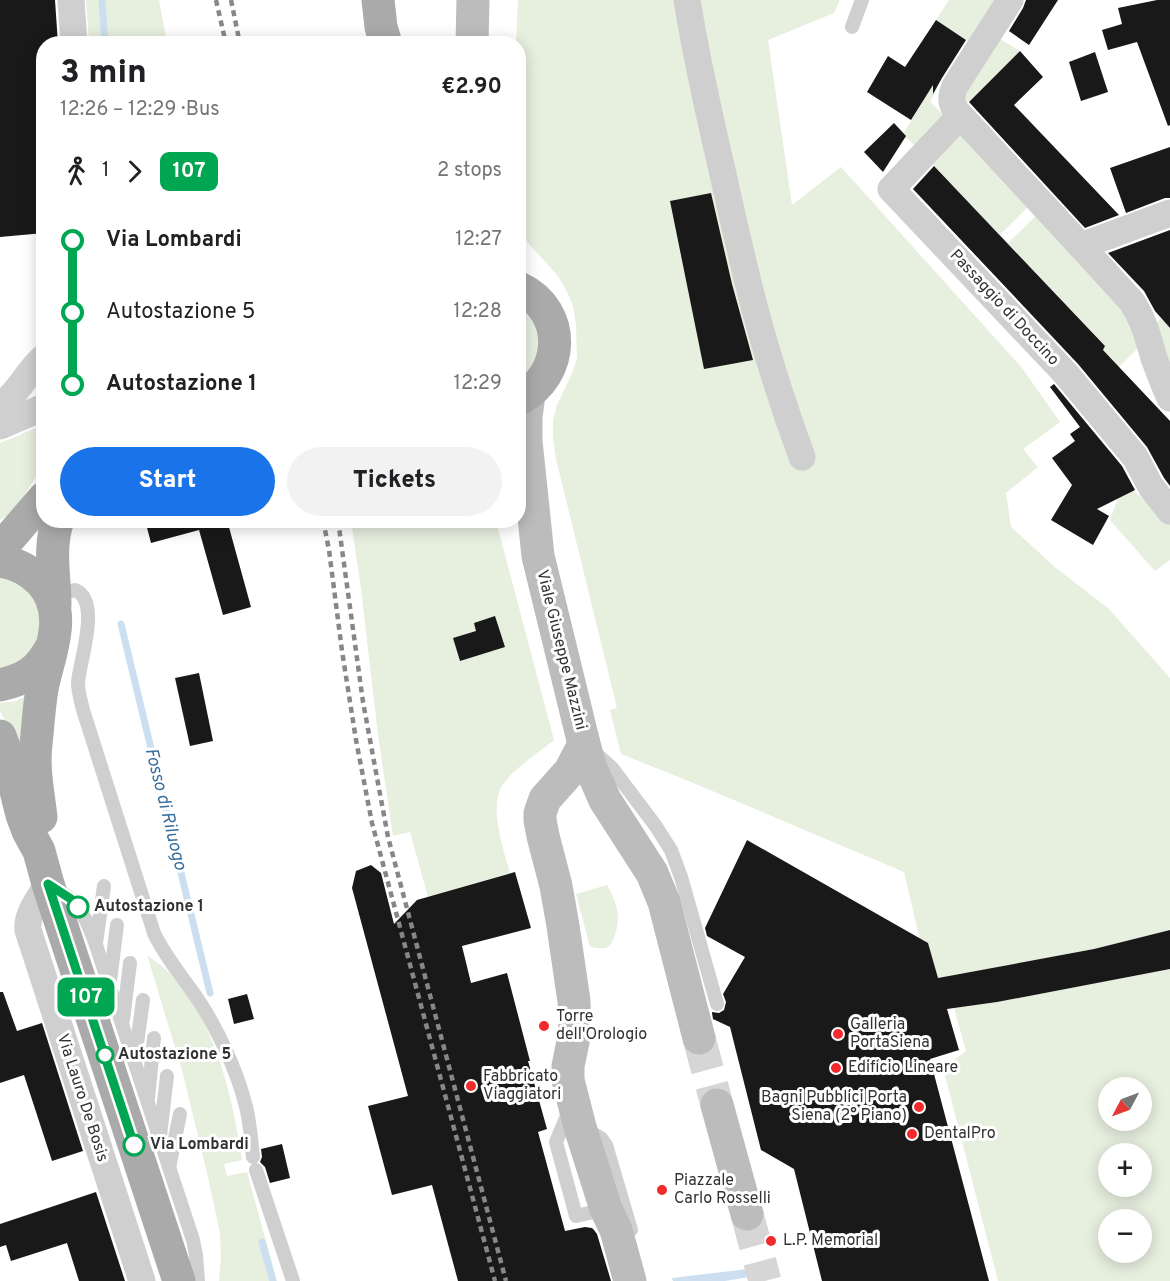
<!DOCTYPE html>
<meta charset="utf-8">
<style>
body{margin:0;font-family:Overpass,sans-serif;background:#f2f2f2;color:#202124;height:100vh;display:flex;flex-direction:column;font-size:22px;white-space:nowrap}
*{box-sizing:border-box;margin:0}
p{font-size:20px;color:#757577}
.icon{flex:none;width:33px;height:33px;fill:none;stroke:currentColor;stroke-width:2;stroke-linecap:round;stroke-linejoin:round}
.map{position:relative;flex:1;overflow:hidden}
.panel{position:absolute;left:36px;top:36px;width:490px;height:492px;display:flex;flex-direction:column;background:#fff;border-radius:24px;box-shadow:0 3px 15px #0003}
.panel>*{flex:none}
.badge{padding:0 12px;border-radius:9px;font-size:21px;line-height:39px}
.needle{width:39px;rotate:229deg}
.controls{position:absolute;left:1098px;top:1077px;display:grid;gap:12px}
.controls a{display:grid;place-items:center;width:54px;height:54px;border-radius:50%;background:#fff;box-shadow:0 3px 15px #0003;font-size:30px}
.map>.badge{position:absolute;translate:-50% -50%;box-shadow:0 0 0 3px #fff}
.legs{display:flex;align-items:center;gap:9px;height:66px;padding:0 24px;font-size:20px}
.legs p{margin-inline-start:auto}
.summary{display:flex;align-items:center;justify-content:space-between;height:102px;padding:0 24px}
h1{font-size:33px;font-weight:800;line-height:45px}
.primary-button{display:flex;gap:12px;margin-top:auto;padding:12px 24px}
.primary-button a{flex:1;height:69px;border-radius:36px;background:#1a73e8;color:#fff;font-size:24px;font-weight:800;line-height:69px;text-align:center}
.primary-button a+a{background:#f2f2f2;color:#202124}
ul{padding:0 24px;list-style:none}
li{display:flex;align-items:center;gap:21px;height:72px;font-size:22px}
li i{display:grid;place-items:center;width:9px;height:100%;margin:0 8px;background:currentColor}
li i::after{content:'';width:15px;height:15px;margin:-8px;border:4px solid;border-radius:50%;background:#fff}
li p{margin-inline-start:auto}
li:first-child i{background:linear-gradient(#0000 50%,currentColor 0)}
li:last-child i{background:linear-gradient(currentColor 50%,#0000 0)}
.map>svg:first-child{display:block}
</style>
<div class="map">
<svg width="1170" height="1281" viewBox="0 0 1170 1281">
<rect width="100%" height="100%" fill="#fff"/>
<g fill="#e7efdf" fill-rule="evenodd">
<polygon points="86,0 159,0 166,38 115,38 115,43 89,43"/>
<polygon points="518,0 840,0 834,13 768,40 792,205 841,167 1022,368 1060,422 1023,449 1038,467 1006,493 1011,527 1056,568 1109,609 1170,678 1170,930 1094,949 938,978 920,940 904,872 691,782 621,754 610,710 617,708 556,459 553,439 553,420 557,405 573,371 577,358 576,324 573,306 568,294 558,276 528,243 519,222 519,44 516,44"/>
<polygon points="949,0 994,0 968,41 936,20"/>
<polygon points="998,38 1020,51 966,104 962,95"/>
<polygon points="933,85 938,88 930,101 948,120 920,151 903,134"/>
<polygon points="955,129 1029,206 1000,235 927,159"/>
<polygon points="1037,215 1128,310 1141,345 1119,367 1103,350 1105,346 1008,243"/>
<polygon points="519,303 536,321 541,354 519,386"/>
<polygon points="1161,318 1170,328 1170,362 1154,325"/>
<path d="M 43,425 L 43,467 C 30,482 18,512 0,520 L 0,443 Z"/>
<polygon points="1133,490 1170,524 1170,560 1155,571 1110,520 1118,498"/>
<path d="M 351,521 L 496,521 L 554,740 C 539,752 515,768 504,783 C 487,804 504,850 510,873 L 428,897 L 410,832 L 393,836 L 378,735 L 361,589 Z"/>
<path d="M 0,576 C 7,579 16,581 22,585 C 48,601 46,644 22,661 C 16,665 7,666 0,669 Z"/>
<polygon points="31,693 23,763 13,737 0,711 0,703 16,701"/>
<path d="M 607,885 C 617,902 622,919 614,937 C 612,942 610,947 605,948 C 600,949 594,947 590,947 L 576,894 Z"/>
<path d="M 147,955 C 153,960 160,964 165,969 C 215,1016 232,1095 242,1160 L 224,1164 L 227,1176 L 247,1172 L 277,1281 L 219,1281 L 221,1258 L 220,1233 L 208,1177 L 182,1070 Z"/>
<path d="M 1170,969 L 1170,1281 L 998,1281 L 943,1068 L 966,1051 L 954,1008 L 997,1002 ZM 1108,1088 L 1142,1088 L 1142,1120 L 1108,1120 ZM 1108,1154 L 1142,1154 L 1142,1186 L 1108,1186 ZM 1108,1220 L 1142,1220 L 1142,1252 L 1108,1252 Z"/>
</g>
<polygon fill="#cbdff0" points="748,1269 750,1277 725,1281 673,1281 672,1278"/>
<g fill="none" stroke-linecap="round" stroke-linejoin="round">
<g stroke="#cbdff0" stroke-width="7">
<polyline points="102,0 105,44"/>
<polyline points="121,624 210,993"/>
<polyline points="262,1242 273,1281"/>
</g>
</g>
<g fill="#191919">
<polygon points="0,0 55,0 58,44 44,44 44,233 0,237"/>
<polygon points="1026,0 1058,0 1029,45 1009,31 1023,8"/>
<polygon points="1157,0 1170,0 1170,125 1168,126 1137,42 1108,50 1102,30 1122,24 1118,8"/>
<polygon points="936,20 966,40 942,78 933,94 933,85 911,120 867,92 888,56 905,67"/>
<polygon points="1020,51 1043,77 1014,105 1119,215 1085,228 969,102"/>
<polygon points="1095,52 1108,92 1081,101 1069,62"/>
<polygon points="894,123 906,136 883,172 864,152"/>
<polygon points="1170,147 1170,198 1165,198 1126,213 1110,168"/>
<polygon points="934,166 1105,346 1103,350 1170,421 1170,486 1164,478 1147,447 1078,364 913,189"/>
<polygon points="711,193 732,284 753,360 704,369 670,201"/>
<polygon points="1170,230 1170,328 1155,311 1144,291 1108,253"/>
<polygon points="1054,384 1122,466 1135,490 1097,509 1109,516 1093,545 1051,520 1072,485 1052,458 1075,441 1070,434 1080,427 1050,387"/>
<polygon points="145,520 227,520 251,607 223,615 199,530 151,543"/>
<polygon points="495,616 505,647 460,661 453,638 476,631 474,623"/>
<polygon points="199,673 213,741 190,746 175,678"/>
<polygon points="747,840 928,943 938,978 1094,949 1170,930 1170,969 997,1002 947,1009 959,1050 930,1059 989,1281 822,1281 794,1169 761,1150 730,1027 713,1019 712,1013 712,1012 719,1013 724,1010 726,1002 723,994 745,957 707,936 705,928"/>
<polygon points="371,865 381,873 394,924 417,900 515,872 531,928 462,946 471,983 507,973 530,1061 528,1061 547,1129 538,1132 565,1231 585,1227 592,1228 594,1230 597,1234 611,1281 458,1281 432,1185 392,1195 368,1106 408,1096 352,888 356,871"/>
<polygon points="0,992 3,992 17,1031 42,1023 83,1151 52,1161 24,1075 0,1083"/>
<polygon points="247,994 254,1019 234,1024 228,999"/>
<polygon points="282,1144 290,1178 270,1183 265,1167 260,1162 262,1157 261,1149"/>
<polygon points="96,1192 125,1281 79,1281 67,1243 11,1261 6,1245 0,1247 0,1224"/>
</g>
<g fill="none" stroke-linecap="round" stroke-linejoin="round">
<g stroke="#d6d6d6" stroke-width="33" stroke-dasharray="33 16" stroke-linecap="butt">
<polyline points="699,1038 717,1105"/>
<polyline points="747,1214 765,1281"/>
</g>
<g stroke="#cfcfcf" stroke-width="14">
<polyline points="852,27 862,0"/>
<path d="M 58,601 L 64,593 L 75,590 C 102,601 79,662 78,683 C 78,692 81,701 83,710 L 154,933 C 165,957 182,976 197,998 C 217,1028 236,1068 245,1103 C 250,1120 251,1139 253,1157"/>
<polyline points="592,750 612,768 655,825 671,850 681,877 717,1004"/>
<path d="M 55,888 C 61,892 67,895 72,900 C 84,912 90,929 96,945 L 193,1240 L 196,1255 L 198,1281"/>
<polyline points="96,943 104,886"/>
<polyline points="110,981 117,925"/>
<polyline points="123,1020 130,963"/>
<polyline points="135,1058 143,1000"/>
<polyline points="148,1098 154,1038"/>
<polyline points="569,1111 556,1142 576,1216 606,1209"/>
<polyline points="585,1129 601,1138 606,1145 631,1230"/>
<polyline points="160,1136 167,1076"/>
<polyline points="169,1168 180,1114"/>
<polyline points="256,1170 293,1281"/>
</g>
<g stroke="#cfcfcf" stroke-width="27">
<polyline points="71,0 74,44"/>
<path d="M 687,0 C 696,57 709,114 722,170 C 733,219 744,269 757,317 C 770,364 785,411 802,457"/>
<path d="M 1010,0 L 955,86 C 951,95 950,102 956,111 L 1081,246 L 1170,213"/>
<polyline points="960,116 891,189 1066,374 1135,457 1151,487 1170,511"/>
<path d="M 1081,246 L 1132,302 C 1144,320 1148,338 1154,358 C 1159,372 1164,385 1170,398"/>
<path d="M 0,405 C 21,391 26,372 44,357"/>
<polyline points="0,426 44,407"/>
<path d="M 48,884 C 40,897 26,914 28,930 L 142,1281"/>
</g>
<g stroke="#bcbcbc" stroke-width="33">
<polyline points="472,44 473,0"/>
<polyline points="529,394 526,417 526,441 538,556 584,744 590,766 605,800 652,873 664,902 699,1038"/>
<polyline points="584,744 570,771 545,799 540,813 540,820 543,836 556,886 563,926 574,1001 575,1032 568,1066 568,1080 580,1127 606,1209 616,1230 630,1281"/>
<polyline points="717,1105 747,1214"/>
</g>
<g stroke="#aaa" stroke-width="33">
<polyline points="378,0 381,27 386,44"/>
<path d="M 519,288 C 568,311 565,375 519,399"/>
<polyline points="0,549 44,498"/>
<path d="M 0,561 C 16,563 28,569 40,581 C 70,612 49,653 42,689 C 39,707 38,726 36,744 C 33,768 38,792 41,817"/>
<path d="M 55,605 C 55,577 48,548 58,520"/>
<path d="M 0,685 C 27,679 39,670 52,646"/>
<polyline points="0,736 7,755 22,815 28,831 39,851 48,884 179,1281"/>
</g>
<g stroke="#878787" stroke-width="4.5" stroke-dasharray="6 4.5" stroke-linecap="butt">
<polyline points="216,0 226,44"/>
<polyline points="231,0 240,44"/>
<polyline points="323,520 329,550 342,651 356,740 372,823 495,1281"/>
<polyline points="338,520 363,702 388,837 506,1281"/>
</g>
</g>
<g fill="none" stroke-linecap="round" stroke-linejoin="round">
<g stroke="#fff" stroke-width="14">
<polyline id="line-1" points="78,907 71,899 48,884 134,1145"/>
</g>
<use href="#line-1" stroke="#00a651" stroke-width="9"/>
</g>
<g fill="#fff" stroke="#00a651" stroke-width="3">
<circle cx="78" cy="907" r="10"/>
<circle cx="105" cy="1055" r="8"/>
<circle cx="134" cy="1145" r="10"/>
</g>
<g fill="#f32a2c" stroke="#fff" stroke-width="2">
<circle cx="544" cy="1026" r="6"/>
<circle cx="838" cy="1034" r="6"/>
<circle cx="836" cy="1068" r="6"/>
<circle cx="471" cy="1086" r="6"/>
<circle cx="919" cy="1107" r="6"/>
<circle cx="912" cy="1134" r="6"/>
<circle cx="662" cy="1190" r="6"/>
<circle cx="771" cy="1241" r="6"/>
</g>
<g text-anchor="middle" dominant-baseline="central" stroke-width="6" stroke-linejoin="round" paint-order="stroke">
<g font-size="16" fill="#323232" stroke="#fff">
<text transform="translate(1004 308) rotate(47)">Passaggio di Doccino</text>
<text transform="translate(561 650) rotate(76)">Viale Giuseppe Mazzini</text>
<text transform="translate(82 1098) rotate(72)">Via Lauro De Bosis</text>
</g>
<g font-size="16" font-weight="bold" fill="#323232" stroke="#fff" text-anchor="start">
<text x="94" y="907">Autostazione 1</text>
<text x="118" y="1055">Autostazione 5</text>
<text x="150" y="1145">Via Lombardi</text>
</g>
<g font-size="16" fill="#323232" stroke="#fff" text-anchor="start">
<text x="556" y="1017">Torre<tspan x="556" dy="18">dell'Orologio</tspan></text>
<text x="850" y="1025">Galleria<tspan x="850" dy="18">PortaSiena</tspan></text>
<text x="848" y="1068">Edificio Lineare</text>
<text x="483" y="1077">Fabbricato<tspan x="483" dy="18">Viaggiatori</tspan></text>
<text x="907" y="1098" text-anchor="end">Bagni Pubblici Porta<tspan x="907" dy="18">Siena (2° Piano)</tspan></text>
<text x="924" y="1134">DentalPro</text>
<text x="674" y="1181">Piazzale<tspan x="674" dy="18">Carlo Rosselli</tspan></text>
<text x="783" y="1241">L.P. Memorial</text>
</g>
<g font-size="18" font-style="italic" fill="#386f9c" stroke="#fff">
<text transform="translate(165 809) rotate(76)">Fosso di Riluogo</text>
</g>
</g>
</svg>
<div class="controls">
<a><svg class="needle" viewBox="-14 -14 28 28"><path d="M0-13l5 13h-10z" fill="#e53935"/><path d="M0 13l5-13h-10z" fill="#757577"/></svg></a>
<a>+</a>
<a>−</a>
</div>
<b class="badge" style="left:86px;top:997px;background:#00a651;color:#fff">107</b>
<section class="panel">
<div class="summary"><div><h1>3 min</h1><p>12:26 – 12:29 · Bus</p></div><b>€2.90</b></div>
<div class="legs"><svg class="icon" aria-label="walk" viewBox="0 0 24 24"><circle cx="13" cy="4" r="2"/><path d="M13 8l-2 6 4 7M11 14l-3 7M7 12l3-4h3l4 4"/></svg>1<svg class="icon" aria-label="forward" viewBox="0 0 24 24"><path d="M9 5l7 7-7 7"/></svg><b class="badge" style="background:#00a651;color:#fff">107</b><p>2 stops</p></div>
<ul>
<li><i style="color:#00a651"></i><b>Via Lombardi</b><p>12:27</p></li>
<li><i style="color:#00a651"></i><span>Autostazione 5</span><p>12:28</p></li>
<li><i style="color:#00a651"></i><b>Autostazione 1</b><p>12:29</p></li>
</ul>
<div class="primary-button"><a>Start</a><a>Tickets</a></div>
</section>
</div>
